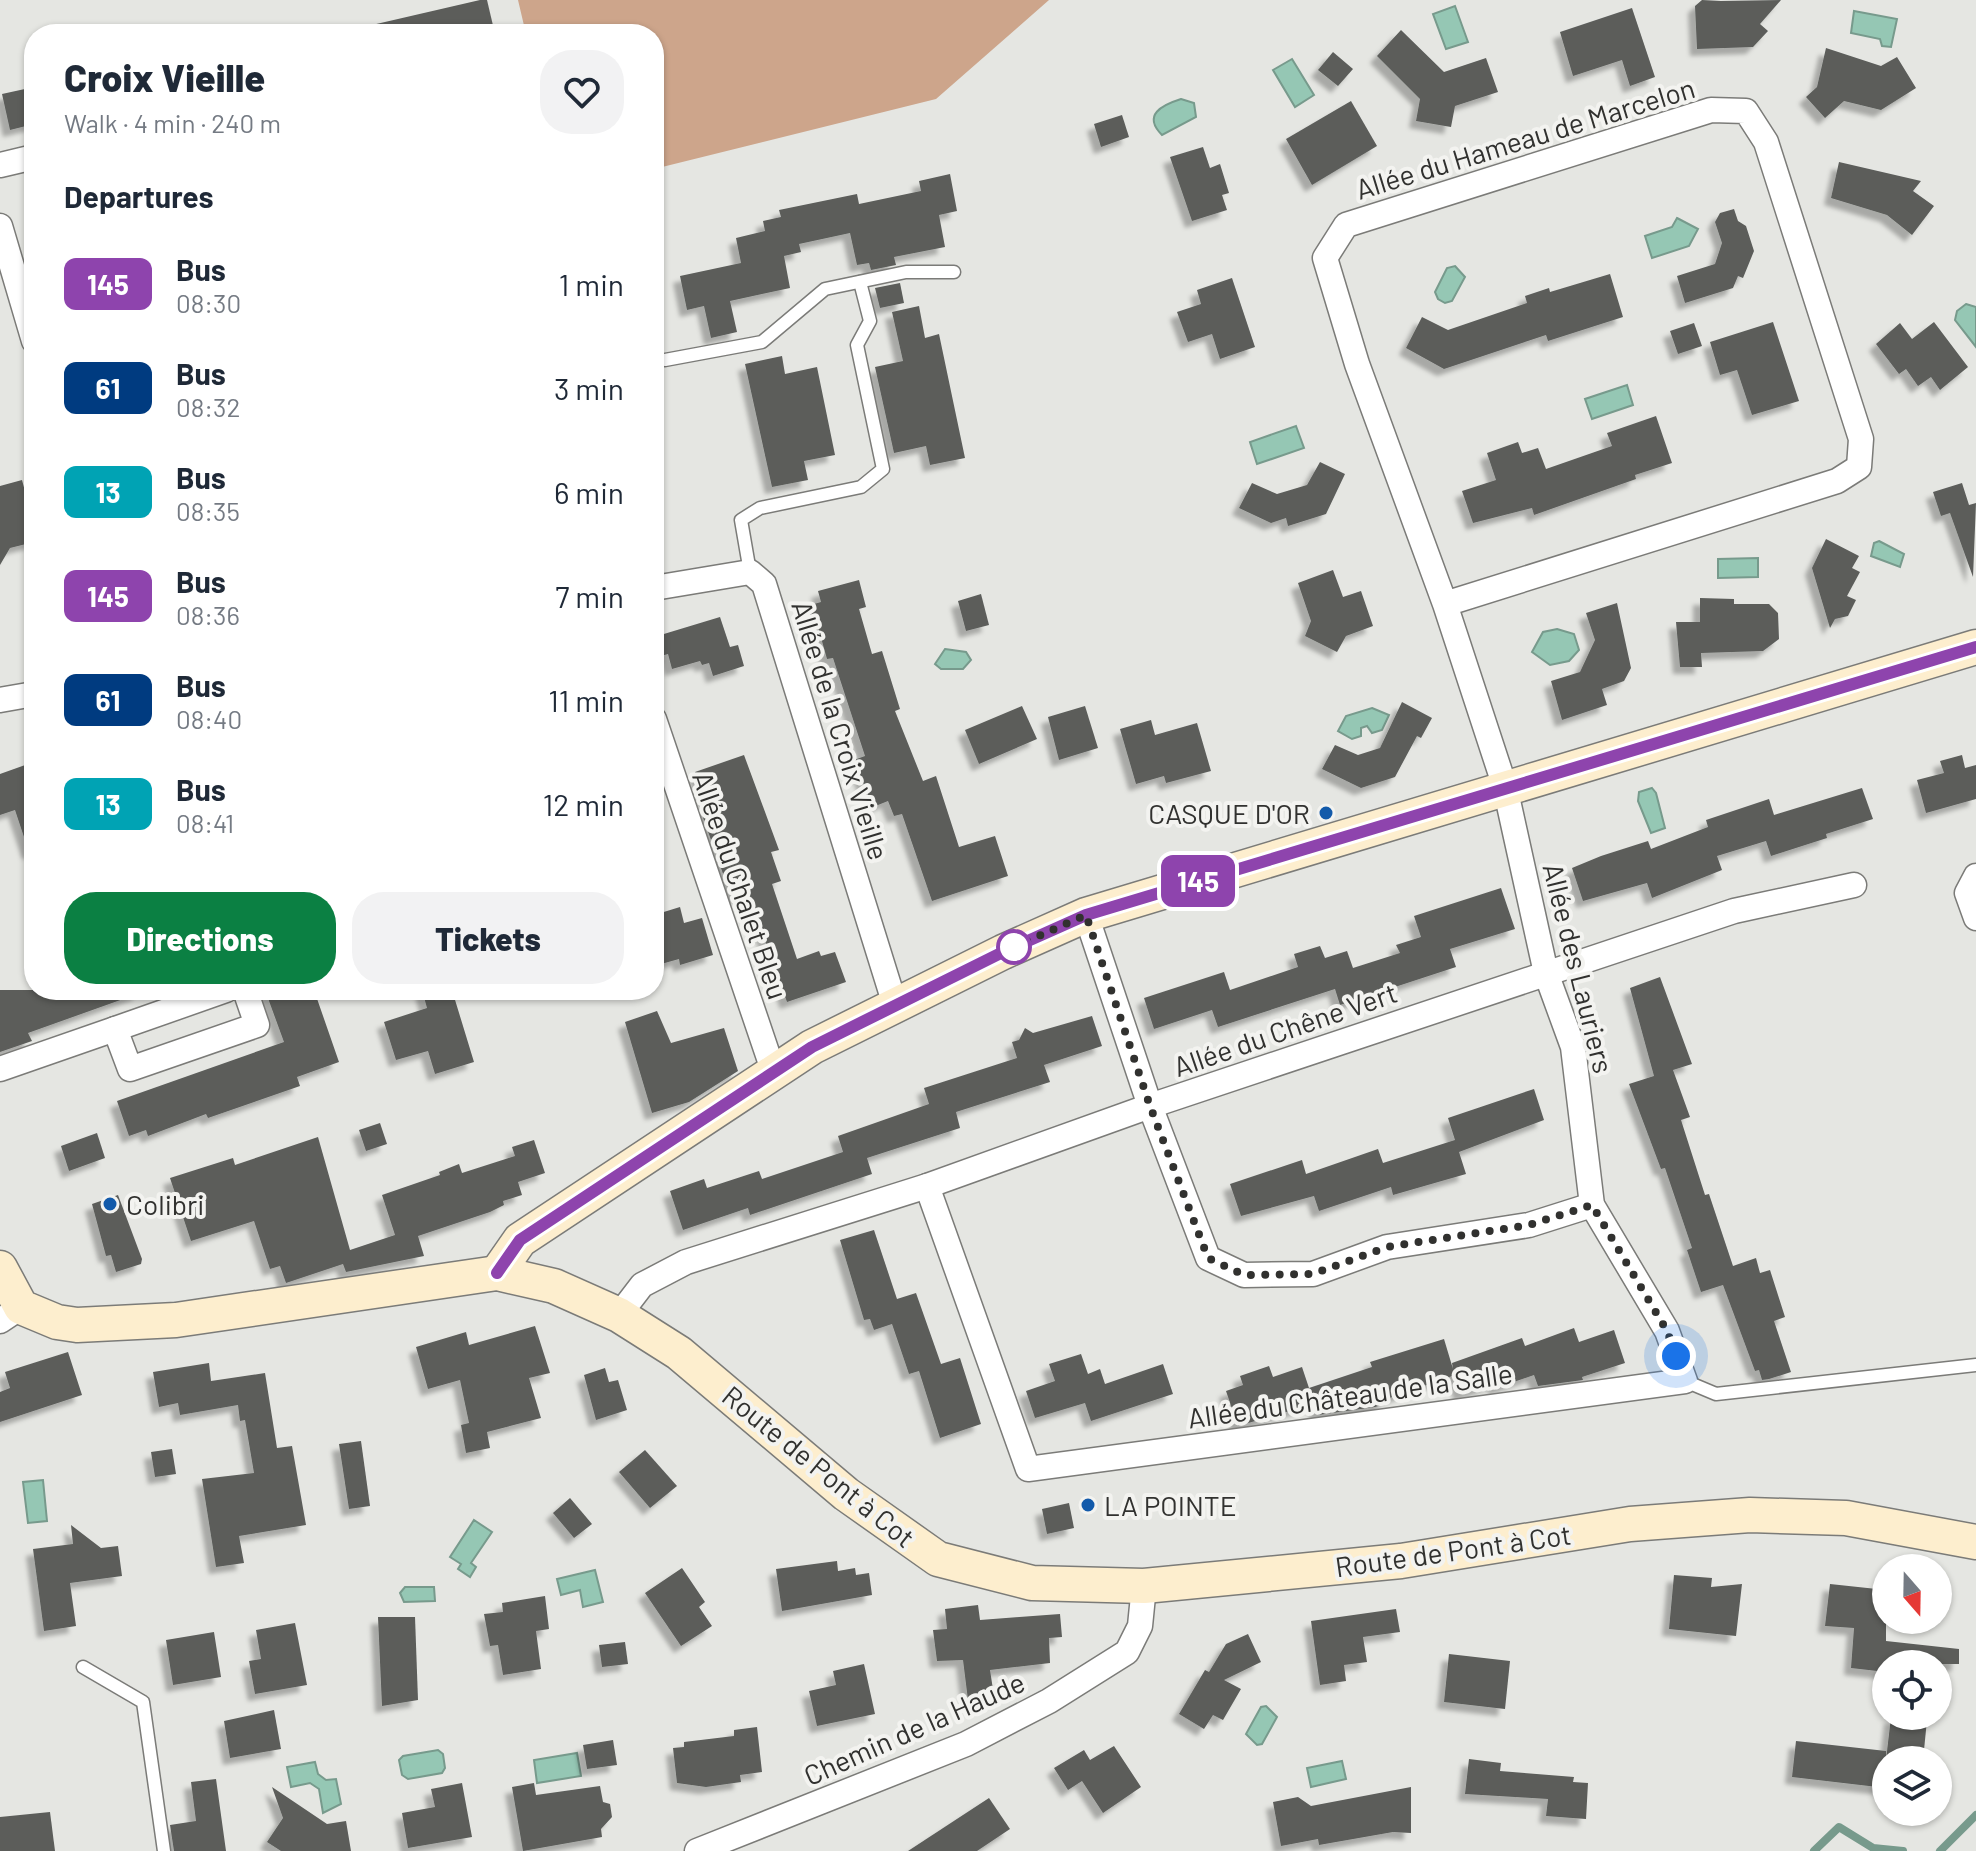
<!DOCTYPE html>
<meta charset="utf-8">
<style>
body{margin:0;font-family:Barlow,sans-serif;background:#f2f2f3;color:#1f2937;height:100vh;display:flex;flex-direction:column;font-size:30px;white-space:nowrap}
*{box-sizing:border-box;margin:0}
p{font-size:26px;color:#747a83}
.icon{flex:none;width:44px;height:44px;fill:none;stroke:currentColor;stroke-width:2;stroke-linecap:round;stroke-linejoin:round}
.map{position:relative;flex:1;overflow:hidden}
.details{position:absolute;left:24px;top:24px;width:640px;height:976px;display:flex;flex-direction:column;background:#fff;border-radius:32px;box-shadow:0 2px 6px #0004}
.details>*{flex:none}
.badge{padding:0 16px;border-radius:12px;font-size:28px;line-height:52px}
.needle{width:52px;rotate:160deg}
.fabs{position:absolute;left:1872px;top:1554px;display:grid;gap:16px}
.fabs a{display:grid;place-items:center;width:80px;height:80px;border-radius:50%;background:#fff;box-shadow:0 2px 6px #0004;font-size:40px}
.you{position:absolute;width:40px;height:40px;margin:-20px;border:6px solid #fff;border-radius:50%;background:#1a73e8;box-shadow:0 0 0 12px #1a73e833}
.map>.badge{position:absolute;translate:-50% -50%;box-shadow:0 0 0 4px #fff}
h2{padding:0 40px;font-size:30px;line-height:72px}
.round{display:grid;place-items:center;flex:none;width:84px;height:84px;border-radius:32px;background:#f2f2f3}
.overview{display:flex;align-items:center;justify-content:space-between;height:136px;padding:0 40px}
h1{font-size:38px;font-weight:800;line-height:60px}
.button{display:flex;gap:16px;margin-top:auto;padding:16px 40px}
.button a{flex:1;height:92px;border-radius:32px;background:#0b8043;color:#fff;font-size:32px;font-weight:800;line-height:92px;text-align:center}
.button a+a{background:#f2f2f3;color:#1f2937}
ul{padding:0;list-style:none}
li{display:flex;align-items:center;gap:24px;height:104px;padding:0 40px}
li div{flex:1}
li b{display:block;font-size:30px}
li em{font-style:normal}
li .badge{min-width:88px;font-weight:700;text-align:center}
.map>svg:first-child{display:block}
</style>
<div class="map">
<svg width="1976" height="1851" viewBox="0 0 1976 1851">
<defs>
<filter id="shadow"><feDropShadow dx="-7" dy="7" stdDeviation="2" flood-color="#0004"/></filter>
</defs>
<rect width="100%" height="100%" fill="#e5e6e2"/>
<polygon fill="#cda58b" points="518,0 1049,0 936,99 654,169 654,34 526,34"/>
<g fill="#95c7b4" stroke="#779a8c" stroke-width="2">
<polygon points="1455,6 1468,42 1446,49 1433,14"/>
<polygon points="1854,11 1897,19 1891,47 1882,46 1880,39 1851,33"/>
<polygon points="1292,59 1314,95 1295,107 1273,70"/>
<path d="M 1181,99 L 1194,103 L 1196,117 L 1162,135 C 1142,115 1162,105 1181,99 Z"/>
<polygon points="1677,218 1698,229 1689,246 1652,258 1645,236 1672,227"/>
<polygon points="1455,266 1465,277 1452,301 1445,303 1438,299 1435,292 1447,268"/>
<polygon points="1966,304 1976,307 1976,347 1955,320 1957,311"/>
<polygon points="1627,385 1633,405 1592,419 1585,399"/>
<polygon points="1296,426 1304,448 1257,464 1250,442"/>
<polygon points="1879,541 1904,554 1900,567 1871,556 1874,543"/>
<polygon points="1758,558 1758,577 1718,578 1718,559"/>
<polygon points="1557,629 1574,634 1579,650 1569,661 1550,665 1532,652 1543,632"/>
<polygon points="945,649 966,652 971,660 963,669 941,669 935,664"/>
<polygon points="1372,708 1389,715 1382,730 1372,733 1367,726 1361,728 1361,736 1352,739 1338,731 1346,716"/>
<polygon points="1652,788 1656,793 1665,828 1651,833 1638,801 1639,792"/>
<polygon points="43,1480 47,1521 28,1523 23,1482"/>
<polygon points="474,1520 492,1532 471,1563 476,1567 470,1577 458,1569 461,1564 450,1557"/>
<polygon points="595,1570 603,1602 583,1607 580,1590 561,1595 557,1579"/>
<polygon points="405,1587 434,1587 435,1601 404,1602 400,1593"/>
<polygon points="1266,1706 1277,1717 1262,1744 1257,1745 1246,1734 1261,1707"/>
<polygon points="438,1750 443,1754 445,1768 442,1773 408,1779 402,1775 399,1760 403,1756"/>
<polygon points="577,1753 581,1776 537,1783 534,1760"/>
<polygon points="1342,1761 1346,1779 1311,1787 1307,1768"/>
<polygon points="315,1762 318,1774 326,1780 336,1779 341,1804 323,1813 319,1789 310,1783 291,1787 287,1767"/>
</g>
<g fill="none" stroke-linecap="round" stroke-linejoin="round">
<g stroke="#779a8c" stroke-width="8">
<polyline points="1814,1851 1839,1827 1873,1848 1903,1851"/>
<polyline points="1940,1851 1976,1815"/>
</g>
</g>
<g fill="#5b5d5a" filter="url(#shadow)">
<polygon points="480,0 487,0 495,34 373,34 372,25"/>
<polygon points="1702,0 1721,1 1781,0 1760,24 1768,31 1753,47 1697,49 1695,6"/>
<polygon points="1632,8 1655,77 1630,86 1622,60 1573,76 1560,32"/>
<polygon points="1401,30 1444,72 1486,58 1498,92 1455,106 1451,127 1416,121 1420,99 1377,56"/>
<polygon points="1826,48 1881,66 1897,57 1916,88 1881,110 1844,101 1825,118 1806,97 1817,87"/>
<polygon points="1333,52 1353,69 1338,86 1318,70"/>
<polygon points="34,87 34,124 10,130 2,94"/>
<polygon points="1351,101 1377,146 1312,185 1286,139"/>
<polygon points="1122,115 1129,137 1101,147 1094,124"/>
<polygon points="1203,147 1210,168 1220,164 1229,193 1222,195 1227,210 1192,221 1170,157"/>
<polygon points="1839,162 1921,181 1913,191 1934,206 1912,235 1887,215 1831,198"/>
<polygon points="950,174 957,211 939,215 945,247 894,257 896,265 871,270 869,263 857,265 850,233 799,244 801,252 784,256 790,288 730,301 737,332 711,338 704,306 687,310 680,276 741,263 736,238 765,231 763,221 781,217 779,210 857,194 859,204 921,191 919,181"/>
<polygon points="1734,209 1738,221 1746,226 1754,251 1743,278 1738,276 1733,288 1685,303 1677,276 1715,264 1722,243 1715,222 1720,213"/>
<polygon points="1610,274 1623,317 1548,341 1546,335 1444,369 1406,348 1422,317 1448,330 1527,303 1525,296 1549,288 1550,292"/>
<polygon points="1232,278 1255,347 1220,359 1212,334 1188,342 1177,312 1201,304 1197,290"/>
<polygon points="900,283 904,303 880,308 875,288"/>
<polygon points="919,306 925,338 939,334 965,458 930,465 926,446 894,453 875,367 903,361 892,312"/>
<polygon points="1773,322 1799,401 1752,415 1737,370 1720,375 1710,342"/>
<polygon points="1934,322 1968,367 1940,390 1931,377 1918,386 1906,369 1899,374 1876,344 1900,323 1912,339"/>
<polygon points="1694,323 1702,346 1678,354 1670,331"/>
<polygon points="782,356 785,374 817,367 835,455 804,461 808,480 772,487 745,364"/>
<polygon points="1656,416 1672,463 1635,475 1636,479 1534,515 1532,508 1473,523 1462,491 1496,480 1487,453 1518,442 1522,453 1538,448 1546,469 1612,446 1607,433"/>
<polygon points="1320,462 1345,474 1326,514 1288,526 1286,518 1271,523 1239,508 1252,483 1277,494 1307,485"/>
<polygon points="22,480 31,514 24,524 34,530 34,542 10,548 0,565 0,486"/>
<polygon points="1962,483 1969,505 1976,503 1973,577 1950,513 1941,516 1933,492"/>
<polygon points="1826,539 1859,556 1852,568 1860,572 1847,596 1856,600 1848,616 1835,619 1830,628 1812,568"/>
<polygon points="1333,570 1343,597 1361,591 1373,626 1346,636 1337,652 1305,636 1311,621 1298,583"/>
<polygon points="859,580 866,607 859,609 872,654 882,651 900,709 895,711 923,781 936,776 959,847 995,836 1008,876 932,901 902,814 894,816 888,801 873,807 854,760 865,756 833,658 827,659 818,627 813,628 807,606 821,602 818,591"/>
<polygon points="981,594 989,625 966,631 958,601"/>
<polygon points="1700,598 1734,599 1734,604 1769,604 1778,613 1779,639 1763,651 1701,653 1702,667 1680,667 1676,622 1700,622"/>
<polygon points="1617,603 1631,668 1624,681 1602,689 1607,705 1562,720 1551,681 1580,672 1595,640 1586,613"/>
<polygon points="720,617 730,647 738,645 744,666 713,676 709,663 702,665 700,661 672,669 668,654 654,658 654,637"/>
<polygon points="1402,702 1432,718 1421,738 1417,736 1395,777 1361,788 1322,769 1335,745 1358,755 1380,748"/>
<polygon points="1022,706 1037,739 979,764 965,730"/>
<polygon points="1085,706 1098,748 1059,760 1048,717"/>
<polygon points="1151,720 1155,735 1197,723 1211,771 1166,783 1164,776 1136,784 1120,729"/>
<polygon points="744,755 779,850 771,852 781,881 772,884 797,959 819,951 821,956 835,952 846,982 787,1002 748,893 732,899 700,809 708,807 695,772"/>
<polygon points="1962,755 1965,768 1976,765 1976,799 1926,813 1917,780 1944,773 1940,761"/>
<polygon points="28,764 34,782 34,852 29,852 15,810 0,815 0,774"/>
<polygon points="1862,788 1873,819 1826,834 1827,838 1771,856 1766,841 1717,856 1722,870 1652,898 1647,883 1583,901 1572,868 1601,856 1648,841 1651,849 1708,827 1706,820 1769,799 1774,815"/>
<polygon points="1501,888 1515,929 1450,949 1456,967 1340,1005 1335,989 1218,1027 1212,1010 1154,1029 1144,998 1224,972 1230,990 1298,967 1294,954 1320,946 1325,958 1347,951 1353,968 1400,953 1396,945 1421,937 1414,916"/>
<polygon points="680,907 684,923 702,918 713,955 680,965 679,959 654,966 654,915"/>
<polygon points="1660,977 1692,1064 1673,1070 1690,1117 1681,1120 1705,1195 1709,1194 1733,1266 1756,1258 1760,1273 1770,1270 1785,1317 1774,1321 1791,1372 1769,1379 1762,1380 1759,1370 1755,1371 1723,1285 1701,1292 1687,1250 1692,1248 1665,1168 1661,1169 1629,1084 1654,1076 1630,988"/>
<polygon points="0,990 140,990 140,993 28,1033 32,1041 0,1052"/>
<polygon points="265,990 314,990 339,1062 297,1077 300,1086 208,1118 206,1114 148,1136 146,1130 129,1136 117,1101 284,1042"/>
<polygon points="422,990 452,990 474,1062 435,1074 428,1051 396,1060 384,1022 427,1008"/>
<polygon points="657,1011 671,1043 724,1028 738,1071 689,1102 652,1113 625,1022"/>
<polygon points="1092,1016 1102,1046 1044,1065 1050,1082 956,1112 960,1128 867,1158 872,1174 750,1215 748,1208 683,1230 670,1191 704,1179 707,1188 759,1171 762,1179 843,1152 838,1136 929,1104 924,1088 1017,1058 1012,1042 1019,1040 1025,1028 1033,1033"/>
<polygon points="1534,1089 1544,1120 1459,1152 1466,1174 1393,1195 1391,1187 1319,1211 1314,1196 1241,1216 1230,1184 1302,1160 1306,1174 1378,1149 1383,1163 1455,1140 1448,1118"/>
<polygon points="380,1123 387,1144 366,1151 359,1130"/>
<polygon points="97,1133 105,1158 69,1171 61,1146"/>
<polygon points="318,1137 350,1250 395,1235 382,1195 440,1175 439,1172 459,1164 462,1173 515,1156 512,1147 534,1140 545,1173 518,1182 522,1195 503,1201 504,1205 490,1212 418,1236 424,1256 346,1272 343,1264 286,1283 280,1266 270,1269 254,1221 191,1241 170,1178 233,1158 235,1165"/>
<polygon points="118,1195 142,1259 141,1264 116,1272 111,1255 106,1256 92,1204"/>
<polygon points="874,1230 897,1299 916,1293 941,1364 960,1358 981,1424 940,1438 919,1371 909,1374 892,1324 874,1330 870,1319 864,1320 840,1240"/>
<polygon points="535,1326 550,1373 529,1378 541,1418 487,1432 490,1448 466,1453 461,1425 469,1423 460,1380 428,1389 416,1347 466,1332 469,1345"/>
<polygon points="1574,1328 1579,1342 1614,1330 1625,1363 1582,1377 1583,1380 1538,1386 1534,1375 1496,1388 1494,1383 1461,1394 1455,1375 1384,1400 1385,1404 1375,1407 1318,1415 1309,1390 1314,1404 1238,1426 1226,1391 1243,1385 1240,1376 1269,1366 1273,1377 1302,1367 1309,1388 1372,1367 1370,1362 1444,1339 1453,1369 1452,1363 1522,1338 1525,1346"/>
<polygon points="68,1352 82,1395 0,1422 0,1392 10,1388 5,1372"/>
<polygon points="1081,1354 1088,1374 1100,1369 1105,1384 1163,1364 1173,1394 1091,1421 1085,1403 1035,1418 1026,1391 1055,1381 1049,1364"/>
<polygon points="209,1363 211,1381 265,1373 277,1448 292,1446 306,1525 239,1536 244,1563 216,1567 202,1479 254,1473 245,1420 240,1421 238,1405 180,1415 178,1403 159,1407 153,1372"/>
<polygon points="605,1368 609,1382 618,1380 627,1410 596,1420 584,1375"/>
<polygon points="361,1441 370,1506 349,1509 339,1444"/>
<polygon points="172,1449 176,1474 155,1477 151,1452"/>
<polygon points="645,1450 677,1486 650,1508 619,1472"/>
<polygon points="570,1498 592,1524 574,1538 553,1513"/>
<polygon points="1069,1503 1074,1528 1047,1534 1042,1509"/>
<polygon points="71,1525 101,1548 118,1546 122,1576 70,1583 76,1626 44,1631 33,1549 73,1544"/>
<polygon points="837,1561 838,1571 855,1568 856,1575 869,1573 872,1595 782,1611 776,1569"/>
<polygon points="682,1568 705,1602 699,1607 712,1626 681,1646 645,1593"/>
<polygon points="1674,1575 1712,1578 1711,1587 1742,1584 1736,1636 1669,1629"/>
<polygon points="1830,1584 1886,1590 1886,1641 1959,1649 1959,1664 1886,1664 1886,1672 1851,1668 1854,1628 1825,1626"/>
<polygon points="545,1596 549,1629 536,1631 541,1669 503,1675 498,1645 490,1646 484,1614 503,1612 502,1603"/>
<polygon points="978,1605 980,1620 1060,1614 1062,1637 1049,1638 1050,1663 990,1670 994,1696 968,1700 963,1660 937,1661 933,1630 947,1629 945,1609"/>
<polygon points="1396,1609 1400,1632 1363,1637 1367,1662 1344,1665 1346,1681 1320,1685 1311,1621"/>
<polygon points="378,1617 415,1617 418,1700 382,1706"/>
<polygon points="295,1623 307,1685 255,1694 249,1661 261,1659 256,1630"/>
<polygon points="214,1632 221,1677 173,1685 166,1640"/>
<polygon points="1248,1634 1261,1662 1224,1680 1241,1689 1223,1720 1213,1715 1204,1729 1179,1714 1205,1670 1209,1672 1226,1644"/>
<polygon points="625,1642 628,1664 602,1667 599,1645"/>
<polygon points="1449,1654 1510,1661 1505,1709 1444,1702"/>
<polygon points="864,1664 875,1714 817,1726 809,1691 836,1685 833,1671"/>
<polygon points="274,1710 281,1749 230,1758 224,1721"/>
<polygon points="1891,1717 1927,1720 1923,1760 1886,1760"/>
<polygon points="757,1727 762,1772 740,1775 741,1782 706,1787 677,1783 673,1748 684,1747 684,1742 734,1736 734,1730"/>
<polygon points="613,1740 617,1765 587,1769 583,1745"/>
<polygon points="1796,1741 1886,1751 1886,1788 1792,1777"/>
<polygon points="1114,1746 1141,1787 1103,1813 1082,1781 1068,1790 1054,1768 1084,1750 1090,1760"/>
<polygon points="1469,1759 1501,1763 1500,1771 1574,1777 1573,1782 1588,1783 1586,1819 1546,1816 1548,1799 1465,1794"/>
<polygon points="216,1779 226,1851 174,1851 170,1825 196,1821 191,1782"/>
<polygon points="462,1783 472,1837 408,1848 402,1813 435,1807 431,1789"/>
<polygon points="534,1783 536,1795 600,1786 603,1802 610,1804 612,1817 601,1829 602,1837 523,1851 512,1787"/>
<polygon points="272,1787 327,1824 346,1821 351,1851 281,1851 267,1842 283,1818"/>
<polygon points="1411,1787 1411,1833 1393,1832 1319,1845 1318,1839 1281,1846 1273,1802 1298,1797 1311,1806"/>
<polygon points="989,1798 1010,1829 977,1851 908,1851"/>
<polygon points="50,1812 55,1851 0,1851 0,1817"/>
</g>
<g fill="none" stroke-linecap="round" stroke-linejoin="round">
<g stroke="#7b7b78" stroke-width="15">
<g id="lane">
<polyline points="665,360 762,342 825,289 906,272 954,272"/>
<polyline points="750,572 741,520 760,508 861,487 883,469 857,345 870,321 860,282"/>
<polyline points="1685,1381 1716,1394 1976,1365"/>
<polyline points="83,1667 143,1702 164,1851"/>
</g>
</g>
<g stroke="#7b7b78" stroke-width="27">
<g id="street">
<polyline points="0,165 34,157"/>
<polyline points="0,226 34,341"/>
<polyline points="654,588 750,572 764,584 895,1005"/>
<polyline points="0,700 34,694"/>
<polyline points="654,719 773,1070"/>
<polyline points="1976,876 1967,893 1976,918"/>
<polyline points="1086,915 1150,1106 1208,1258 1244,1275 1313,1274 1387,1247 1529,1225 1592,1205"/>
<polyline points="226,990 115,1029 130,1069 257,1025 245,990"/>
<polyline points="0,1069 115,1029"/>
<polyline points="927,1186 1028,1469 1685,1381 1667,1331 1592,1205 1573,1047 1546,973 1505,787 1445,604 1357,364 1325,258 1346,225 1711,110 1746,111 1766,142 1861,439 1859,467 1837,481 1445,604"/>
<polyline points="619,1315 642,1285 686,1262 927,1186 1150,1106 1734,911 1854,885"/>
<polyline points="0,1321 21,1307"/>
<polyline points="697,1851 966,1744 1049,1701 1127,1652 1140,1626 1144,1586"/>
</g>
</g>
<g stroke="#7b7b78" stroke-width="37">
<g id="secondary">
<polyline points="0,1268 21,1307 57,1322 77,1325 176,1320 497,1273 554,1286 619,1315 679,1353 846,1494 938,1559 1032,1583 1144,1586 1401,1561 1630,1524 1750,1515 1846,1518 1976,1542"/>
<polyline points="497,1273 520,1240 812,1047 1003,952 1086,915 1976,647"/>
</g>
</g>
<use href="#lane" stroke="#fff" stroke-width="12"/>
<use href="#street" stroke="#fff" stroke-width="24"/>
<use href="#secondary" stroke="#fdeece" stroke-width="34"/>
</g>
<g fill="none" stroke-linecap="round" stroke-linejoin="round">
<g stroke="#fff" stroke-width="18">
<polyline id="line" points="497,1273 520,1240 812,1047 1003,952 1086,915 1976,647"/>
</g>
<use href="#line" stroke="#8e44ad" stroke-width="12"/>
<polyline stroke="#31312f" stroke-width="8" stroke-dasharray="0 14.4" points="1014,947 1086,915 1150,1106 1208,1258 1244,1275 1313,1274 1387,1247 1529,1225 1592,1205 1667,1331 1676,1356"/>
</g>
<g fill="#125aaa" stroke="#f3f3f0" stroke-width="3">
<circle cx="1326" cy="813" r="8"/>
<circle cx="110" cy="1204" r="8"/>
<circle cx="1088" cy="1505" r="8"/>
</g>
<circle fill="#fff" stroke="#8e44ad" stroke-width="4" cx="1014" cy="947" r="16"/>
<g text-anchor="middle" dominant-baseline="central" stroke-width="8" stroke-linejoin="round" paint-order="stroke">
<g font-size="28" fill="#31312f" stroke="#f3f3f0">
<text transform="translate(1525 138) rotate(-17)">Allée du Hameau de Marcelon</text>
<text transform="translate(841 730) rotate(73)">Allée de la Croix Vieille</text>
<text transform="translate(741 885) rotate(71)">Allée du Chalet Bleu</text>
<text transform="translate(1579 968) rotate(76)">Allée des Lauriers</text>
<text transform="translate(1285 1029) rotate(-19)">Allée du Chêne Vert</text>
<text transform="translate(1350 1395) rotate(-8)">Allée du Château de la Salle</text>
<text transform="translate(819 1466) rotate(39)">Route de Pont à Cot</text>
<text transform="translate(1453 1550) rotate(-8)">Route de Pont à Cot</text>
<text transform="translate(914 1728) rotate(-24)">Chemin de la Haude</text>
</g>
<g font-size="28" fill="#31312f" stroke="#f3f3f0" text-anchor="start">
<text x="1310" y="813" text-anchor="end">CASQUE D'OR</text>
<text x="126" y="1204">Colibri</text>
<text x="1104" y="1505">LA POINTE</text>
</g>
</g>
</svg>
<div class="fabs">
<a><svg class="needle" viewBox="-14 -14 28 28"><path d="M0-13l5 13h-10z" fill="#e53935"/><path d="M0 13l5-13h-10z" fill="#747a83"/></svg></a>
<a><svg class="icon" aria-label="locate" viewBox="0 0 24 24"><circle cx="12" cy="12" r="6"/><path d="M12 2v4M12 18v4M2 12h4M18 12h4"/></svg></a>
<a><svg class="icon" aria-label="layers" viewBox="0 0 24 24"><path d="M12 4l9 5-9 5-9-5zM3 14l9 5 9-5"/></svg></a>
</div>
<div class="you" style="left:1676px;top:1356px"></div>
<b class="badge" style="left:1198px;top:881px;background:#8e44ad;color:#fff">145</b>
<section class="details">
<div class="overview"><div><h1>Croix Vieille</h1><p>Walk · 4 min · 240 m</p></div><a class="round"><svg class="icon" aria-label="heart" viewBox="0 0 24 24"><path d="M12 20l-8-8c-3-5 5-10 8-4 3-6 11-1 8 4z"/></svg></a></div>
<h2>Departures</h2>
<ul>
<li><span class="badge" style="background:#8e44ad;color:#fff">145</span><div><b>Bus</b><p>08:30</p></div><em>1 min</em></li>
<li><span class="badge" style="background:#003b80;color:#fff">61</span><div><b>Bus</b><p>08:32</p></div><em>3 min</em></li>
<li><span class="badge" style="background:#00a3b4;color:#fff">13</span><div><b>Bus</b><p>08:35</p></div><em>6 min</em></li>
<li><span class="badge" style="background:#8e44ad;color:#fff">145</span><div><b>Bus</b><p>08:36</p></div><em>7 min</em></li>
<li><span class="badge" style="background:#003b80;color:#fff">61</span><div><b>Bus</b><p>08:40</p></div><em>11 min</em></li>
<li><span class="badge" style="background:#00a3b4;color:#fff">13</span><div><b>Bus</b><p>08:41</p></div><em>12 min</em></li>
</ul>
<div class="button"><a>Directions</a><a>Tickets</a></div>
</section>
</div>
